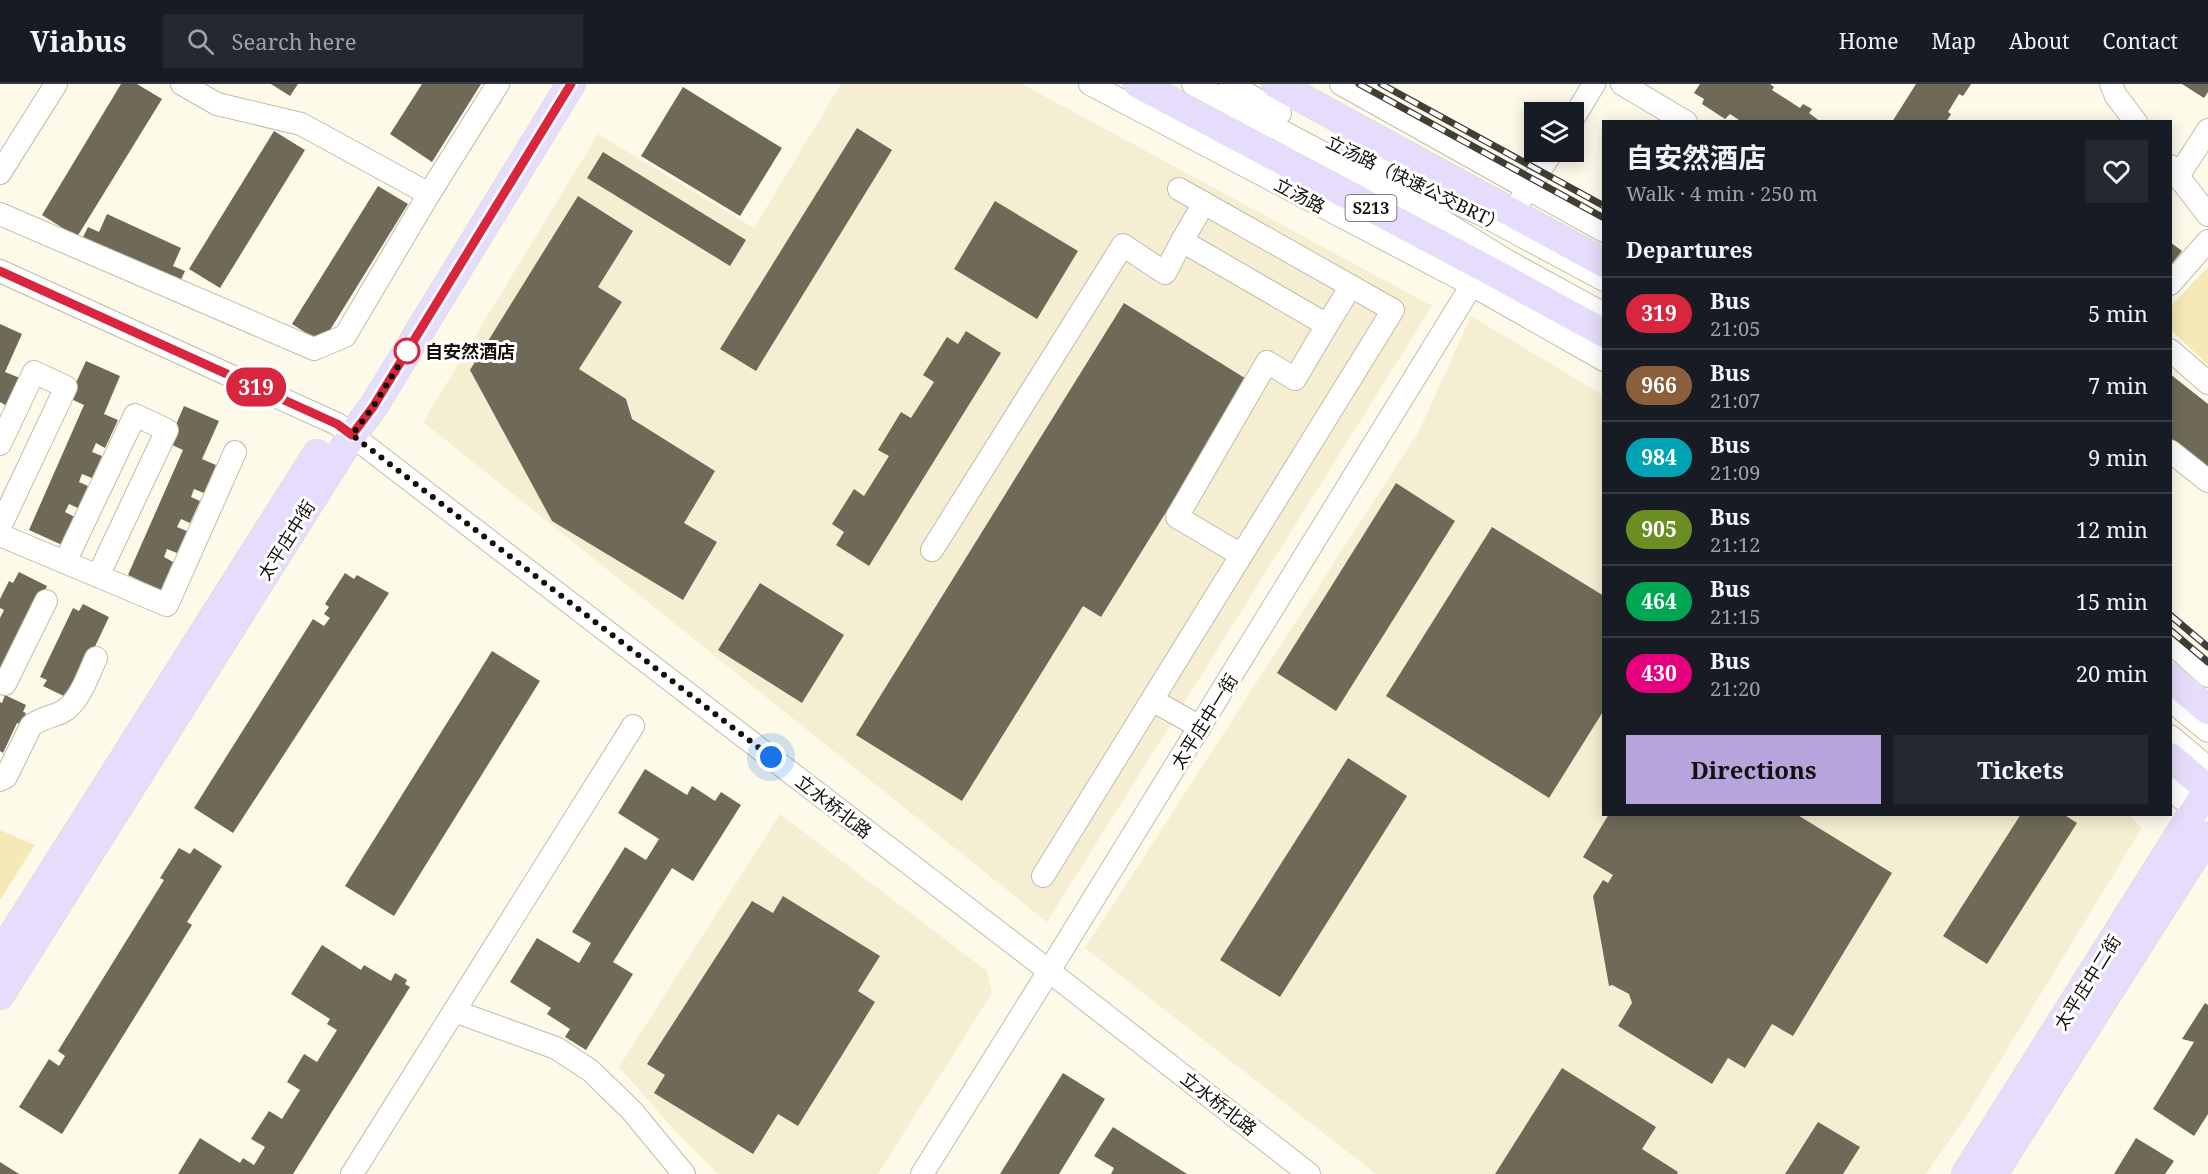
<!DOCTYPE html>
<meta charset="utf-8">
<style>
body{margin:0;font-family:"Noto Serif","Noto Sans SC",serif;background:#242831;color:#f1f3f6;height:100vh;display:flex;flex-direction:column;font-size:22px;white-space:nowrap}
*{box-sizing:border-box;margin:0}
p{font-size:20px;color:#9ea1a6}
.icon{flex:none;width:33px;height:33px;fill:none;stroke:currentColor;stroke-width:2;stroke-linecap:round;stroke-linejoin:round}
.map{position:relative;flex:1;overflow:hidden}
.panel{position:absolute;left:1602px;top:36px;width:570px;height:696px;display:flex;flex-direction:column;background:#171b24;border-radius:0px;box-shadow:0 3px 15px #0003}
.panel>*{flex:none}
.badge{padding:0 12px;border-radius:20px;font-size:21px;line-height:39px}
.fabs{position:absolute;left:1524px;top:18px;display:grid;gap:12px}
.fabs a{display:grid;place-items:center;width:60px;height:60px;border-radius:0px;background:#171b24;box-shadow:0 3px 15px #0003;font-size:30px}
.you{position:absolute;width:30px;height:30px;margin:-15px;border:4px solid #fff;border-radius:50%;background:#1a73e8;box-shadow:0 0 0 9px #1a73e833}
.map>.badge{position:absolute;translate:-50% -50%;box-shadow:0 0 0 3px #fff}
h2{padding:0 24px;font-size:22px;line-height:54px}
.round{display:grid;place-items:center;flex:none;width:63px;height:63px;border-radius:0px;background:#242831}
.head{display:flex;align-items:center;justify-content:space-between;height:102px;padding:0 24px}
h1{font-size:28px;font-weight:700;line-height:45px}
.primary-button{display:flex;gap:12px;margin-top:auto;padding:12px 24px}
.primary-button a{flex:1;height:69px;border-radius:0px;background:#b7a4dc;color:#111;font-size:24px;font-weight:700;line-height:69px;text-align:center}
.primary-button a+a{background:#242831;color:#f1f3f6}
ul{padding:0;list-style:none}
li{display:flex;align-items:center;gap:18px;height:72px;padding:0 24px;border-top:2px solid #363941}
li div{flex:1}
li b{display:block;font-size:22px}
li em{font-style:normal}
li .badge{min-width:66px;font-weight:700;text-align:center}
header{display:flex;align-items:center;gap:36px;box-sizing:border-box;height:84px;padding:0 30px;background:#171b24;border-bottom:2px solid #363941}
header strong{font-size:28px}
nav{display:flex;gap:33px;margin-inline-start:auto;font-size:21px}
.search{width:420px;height:54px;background:#242831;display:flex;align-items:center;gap:15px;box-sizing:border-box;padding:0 21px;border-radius:0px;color:#9ea1a6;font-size:22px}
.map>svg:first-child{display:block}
</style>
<header>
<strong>Viabus</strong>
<div class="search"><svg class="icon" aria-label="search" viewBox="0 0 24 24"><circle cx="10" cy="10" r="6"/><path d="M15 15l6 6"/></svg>Search here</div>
<nav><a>Home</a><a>Map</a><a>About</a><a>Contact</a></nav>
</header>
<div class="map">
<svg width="2208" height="1090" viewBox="0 0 2208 1090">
<rect width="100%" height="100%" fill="#fefaea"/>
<g fill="#f6eed2">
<polygon points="841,0 1022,0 1432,222 1047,838 423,338 598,50 754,144"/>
<polygon points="1471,232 1603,311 1604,730 2128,730 2142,744 1967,1031 1926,1090 1376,1090 1085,864 1419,347"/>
<polygon points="780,730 987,887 992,909 878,1090 718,1090 677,1049 619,983"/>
</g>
<g fill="#f6e9b8">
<polygon points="2208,183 2208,281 2171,246 2170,223"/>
<polygon points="0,746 35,761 0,816"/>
</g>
<g fill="#6f6a58">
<polygon points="121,0 137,0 162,15 77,153 42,131"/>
<polygon points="271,0 298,0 290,12"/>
<polygon points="422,0 481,0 432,78 390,50"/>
<polygon points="1700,0 1770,0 1774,3 1772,6 1800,24 1803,20 1812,25 1809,29 1821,38 1742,38 1730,30 1725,35 1702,20 1704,15 1694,9"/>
<polygon points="1916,0 1971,0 1963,12 1959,10 1948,28 1951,30 1946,38 1892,38"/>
<polygon points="2182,0 2208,0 2208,8 2204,14"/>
<polygon points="683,3 782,64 740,132 641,72"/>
<polygon points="857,44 892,66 756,287 720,265"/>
<polygon points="274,47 305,66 220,204 189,185"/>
<polygon points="603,68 746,156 730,182 587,94"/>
<polygon points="378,102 408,120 322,259 292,240"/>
<polygon points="578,112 633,147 598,203 622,218 579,285 626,315 632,335 715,387 684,439 717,458 683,516 552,437 470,286"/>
<polygon points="995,117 1078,167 1037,235 954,185"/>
<polygon points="107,130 181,164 173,182 185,187 180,198 83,153 88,143 99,148"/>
<polygon points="2170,158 2182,167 2170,182"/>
<polygon points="1124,219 1248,296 1101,533 1083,522 962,717 856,651"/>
<polygon points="0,240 22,250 5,288 20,294 7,322 0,318"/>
<polygon points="966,247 1001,269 869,482 836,461 844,448 832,440 854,405 864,412 889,372 878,366 901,328 911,334 934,298 923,291 947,253 958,260"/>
<polygon points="86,277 120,292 104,330 118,336 105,364 96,359 92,368 102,372 92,394 82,390 79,398 88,402 78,424 69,420 65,428 75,433 62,461 29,446 84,321 69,314"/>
<polygon points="2170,290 2208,320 2208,385 2170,354"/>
<polygon points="184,322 219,337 202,375 216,381 204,409 194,405 191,413 200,417 190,439 181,435 177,443 187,447 177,469 167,465 164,473 173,478 161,506 128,491 183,366 168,359"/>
<polygon points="1396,399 1455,437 1336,627 1277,589"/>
<polygon points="1492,443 1604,512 1604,626 1549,714 1386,612"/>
<polygon points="19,488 47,502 7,587 0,584 0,534 4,526 0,524 0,515 9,497 13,499"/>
<polygon points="345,489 354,495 357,491 389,509 233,749 194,724 313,535 324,542 330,534 324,530 329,523 325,520"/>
<polygon points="760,499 844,551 802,619 718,566"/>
<polygon points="83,520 109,533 70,615 43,602 47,596 40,593 73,524 79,527"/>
<polygon points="492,567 540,597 394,832 345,802"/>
<polygon points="5,611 26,621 23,628 26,629 21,640 17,639 3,669 0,667 0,618 2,619"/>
<polygon points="1348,674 1407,712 1280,913 1220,876"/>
<polygon points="645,685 687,711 692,702 715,717 721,708 741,721 693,797 672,784 613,878 633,890 586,966 565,953 570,945 547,930 551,924 510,898 537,854 579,879 591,859 572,848 625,763 646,776 659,755 618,729"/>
<polygon points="1609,730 1796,730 1892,789 1793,952 1772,940 1745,984 1728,974 1712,1000 1618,942 1632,919 1629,910 1612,901 1609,902 1593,812 1603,796 1608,799 1613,791 1583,773"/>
<polygon points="2021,730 2063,730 2077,739 1987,880 1943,852"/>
<polygon points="179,764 190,770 194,764 222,782 187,838 192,841 62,1050 19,1023 49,975 59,982 65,972 58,967 164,796 160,794"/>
<polygon points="783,812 880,872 858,907 875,918 798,1042 778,1030 753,1070 654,1009 665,991 647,980 752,817 773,829"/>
<polygon points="322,861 361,886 364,881 391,897 395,889 407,896 405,900 410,903 293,1090 178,1090 200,1054 240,1079 243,1074 254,1081 265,1063 251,1055 269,1027 282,1035 300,1006 287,998 304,970 317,978 337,946 327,940 330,935 291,910"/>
<polygon points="2205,919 2208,921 2208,1030 2194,1052 2153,1025 2194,958 2182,955"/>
<polygon points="1562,984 1656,1043 1642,1065 1678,1088 1677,1090 1495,1090"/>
<polygon points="1063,989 1105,1015 1059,1090 1000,1090"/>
<polygon points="1818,1038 1860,1063 1843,1090 1785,1090"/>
<polygon points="1113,1043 1187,1090 1111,1090 1114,1084 1094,1072"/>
<polygon points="2136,1054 2174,1077 2165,1090 2114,1090"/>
<polygon points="0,1078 19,1090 0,1090"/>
</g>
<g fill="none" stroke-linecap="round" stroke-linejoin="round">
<g stroke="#c1bca8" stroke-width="24">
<g id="minor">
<polyline points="182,0 217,20 301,40 429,110"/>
<polyline points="1090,0 1472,201 1604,276"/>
<polyline points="1193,0 1385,102 1509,178 1604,230"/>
<polyline points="1230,0 1280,29"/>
<polyline points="1341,0 1604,147"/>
<polyline points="1622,0 1686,38"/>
<polyline points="2111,0 2116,12 2136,38"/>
<polyline points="1574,33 1594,0"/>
<polyline points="2170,82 2208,131"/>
<polyline points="1380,84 1481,130 1604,196"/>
<polyline points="0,89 56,0"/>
<polyline points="2178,92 2208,46"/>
<polyline points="1520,117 1552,68"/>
<polyline points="1204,119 1182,157 1327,241 1295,295 1267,278 1177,433 1241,471"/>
<polyline points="0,130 314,265 345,252 429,110 498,0"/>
<polyline points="0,187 337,340 1049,887 1309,1090"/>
<polyline points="2170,200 2208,157"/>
<polyline points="1327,241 1351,202"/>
<polyline points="2170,266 2208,299"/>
<polyline points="0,360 34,288 66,303 0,443"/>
<polyline points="2170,367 2208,397"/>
<polyline points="0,451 167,521 235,368"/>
<polyline points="932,466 1123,161 1165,189 1182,157"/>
<polyline points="65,478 135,331 167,346 98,492"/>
<polyline points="2170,558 2208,592"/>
<polyline points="0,598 5,600 46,517"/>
<polyline points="1152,616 1200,643"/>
<polyline points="2170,616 2208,647"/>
<polyline points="2170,652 2208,684"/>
<path d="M 0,696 L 6,693 L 31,642 C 40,634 52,633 62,628 C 80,618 88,591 96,574"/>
<polyline points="2170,705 2208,736"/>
<polyline points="1043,792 1393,226 1179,105"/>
<polyline points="454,927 556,964 591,987 632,1027 684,1090"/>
<polyline points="352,1090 633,642"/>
<polyline points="922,1090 1049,887 1483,183"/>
</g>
</g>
<g stroke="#dededd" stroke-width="30">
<g id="major">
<polyline points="1138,0 1483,183 1604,249"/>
<polyline points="1276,0 1604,179"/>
<polyline points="2170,594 2208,626"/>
<polyline points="2170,673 2208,705"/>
<polyline points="0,871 317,370"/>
<polyline points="0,911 352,351 373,323 571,0"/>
<polyline points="1966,1090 2208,705"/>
<polyline points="1993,1090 2208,751"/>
</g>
</g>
<use href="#minor" stroke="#fff" stroke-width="22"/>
<use href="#major" stroke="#e5ddfb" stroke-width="28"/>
<g stroke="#413e36" stroke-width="7">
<g id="rail">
<polyline points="1359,0 1604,134"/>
<polyline points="1381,0 1604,122"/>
<polyline points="2170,531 2208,563"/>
<polyline points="2170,546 2208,578"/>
</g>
</g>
<use href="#rail" stroke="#fff" stroke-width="4.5" stroke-dasharray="14" stroke-linecap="butt"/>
</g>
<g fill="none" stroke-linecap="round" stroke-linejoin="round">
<g stroke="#fff" stroke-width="14">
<polyline id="line" points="0,187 337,340 352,351 373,323 571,0"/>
</g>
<use href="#line" stroke="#d7263d" stroke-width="9"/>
<polyline stroke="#121009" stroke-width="6" stroke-dasharray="0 10.8" points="407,267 408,266 373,323 352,351 771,673"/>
</g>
<circle fill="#fff" stroke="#d7263d" stroke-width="3" cx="407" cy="267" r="12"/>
<g text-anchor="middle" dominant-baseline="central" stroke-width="6" stroke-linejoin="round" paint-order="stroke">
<rect fill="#fff" stroke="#595853" stroke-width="1.5" x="1345.5" y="111" width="51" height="26" rx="4.5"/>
<g font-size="16" font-weight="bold" fill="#121009">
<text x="1371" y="124">S213</text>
</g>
<g font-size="18" fill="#121009" stroke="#fff">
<text transform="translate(1416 99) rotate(26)">立汤路（快速公交BRT）</text>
<text transform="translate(1300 111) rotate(28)">立汤路</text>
<text transform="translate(286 456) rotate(-58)">太平庄中街</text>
<text transform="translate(1204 637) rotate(-58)">太平庄中一街</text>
<text transform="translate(834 722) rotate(38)">立水桥北路</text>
<text transform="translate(2087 898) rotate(-58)">太平庄中二街</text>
<text transform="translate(1219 1019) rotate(38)">立水桥北路</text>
</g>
<g font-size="18" font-weight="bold" fill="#121009" stroke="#fff" text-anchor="start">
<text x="425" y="267">自安然酒店</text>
</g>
</g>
</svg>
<div class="fabs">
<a><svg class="icon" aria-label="layers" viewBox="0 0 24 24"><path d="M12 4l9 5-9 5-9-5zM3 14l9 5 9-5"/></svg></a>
</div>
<div class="you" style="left:771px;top:673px"></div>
<b class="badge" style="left:256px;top:303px;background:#d7263d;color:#fff">319</b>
<section class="panel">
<div class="head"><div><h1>自安然酒店</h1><p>Walk · 4 min · 250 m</p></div><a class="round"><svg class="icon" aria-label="heart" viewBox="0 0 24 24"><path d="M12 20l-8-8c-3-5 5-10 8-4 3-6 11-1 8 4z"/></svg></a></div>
<h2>Departures</h2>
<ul>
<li><span class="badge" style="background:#d7263d;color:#fff">319</span><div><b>Bus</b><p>21:05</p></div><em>5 min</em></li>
<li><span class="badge" style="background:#8b5e3c;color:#fff">966</span><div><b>Bus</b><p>21:07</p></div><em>7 min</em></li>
<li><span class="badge" style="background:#00a3b4;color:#fff">984</span><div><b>Bus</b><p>21:09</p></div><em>9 min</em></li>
<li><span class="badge" style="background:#6b8e23;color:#fff">905</span><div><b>Bus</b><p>21:12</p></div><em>12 min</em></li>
<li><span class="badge" style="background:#00a651;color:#fff">464</span><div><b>Bus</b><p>21:15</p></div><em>15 min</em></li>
<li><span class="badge" style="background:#e6007e;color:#fff">430</span><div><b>Bus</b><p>21:20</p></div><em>20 min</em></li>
</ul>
<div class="primary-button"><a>Directions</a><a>Tickets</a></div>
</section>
</div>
